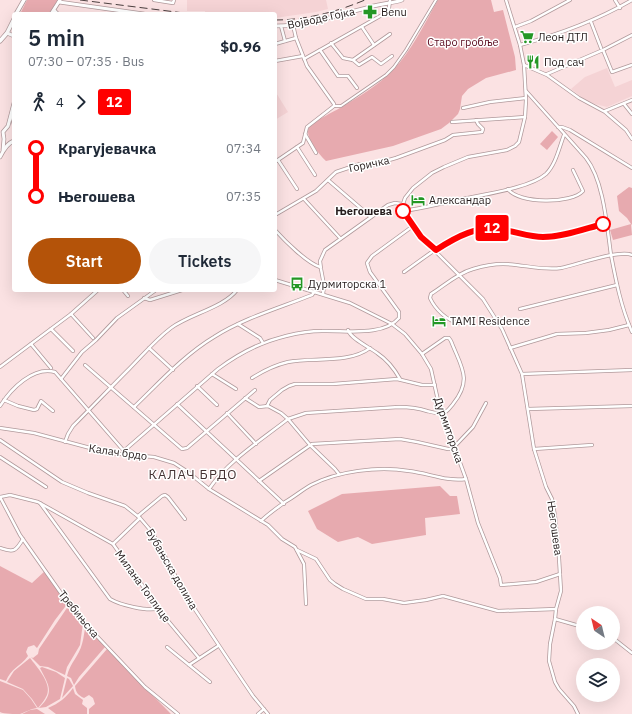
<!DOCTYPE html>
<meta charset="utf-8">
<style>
body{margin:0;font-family:"IBM Plex Sans",sans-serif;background:#f6f6f7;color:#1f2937;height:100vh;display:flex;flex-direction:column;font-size:15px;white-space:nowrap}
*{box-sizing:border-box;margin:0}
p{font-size:13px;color:#747a83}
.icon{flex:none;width:22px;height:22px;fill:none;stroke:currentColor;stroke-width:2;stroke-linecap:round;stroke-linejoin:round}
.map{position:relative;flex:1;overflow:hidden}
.drawer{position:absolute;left:12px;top:12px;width:265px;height:280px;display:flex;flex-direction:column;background:#fff;border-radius:4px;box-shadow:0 4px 16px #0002}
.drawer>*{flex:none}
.badge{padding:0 8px;border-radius:3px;font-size:14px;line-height:26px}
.needle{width:26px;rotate:325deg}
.controls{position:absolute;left:576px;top:606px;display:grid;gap:8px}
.controls a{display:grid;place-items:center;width:44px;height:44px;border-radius:50%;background:#fff;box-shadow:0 4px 16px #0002;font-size:20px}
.map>.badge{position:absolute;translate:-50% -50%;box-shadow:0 0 0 2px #fff}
.legs{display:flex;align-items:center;gap:6px;height:44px;padding:0 16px;font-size:13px}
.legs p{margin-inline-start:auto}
.overview{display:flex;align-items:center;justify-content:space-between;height:68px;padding:0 16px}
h1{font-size:22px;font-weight:600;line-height:30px}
.action{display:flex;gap:8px;margin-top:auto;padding:8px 16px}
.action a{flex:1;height:46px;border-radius:24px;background:#b45309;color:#fff;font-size:16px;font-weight:600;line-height:46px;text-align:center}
.action a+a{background:#f6f6f7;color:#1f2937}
ul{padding:0 16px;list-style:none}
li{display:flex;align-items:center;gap:14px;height:48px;font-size:15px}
li i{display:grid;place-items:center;width:6px;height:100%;margin:0 5px;background:currentColor}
li i::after{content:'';width:10px;height:10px;margin:-5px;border:3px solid;border-radius:50%;background:#fff}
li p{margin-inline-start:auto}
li:first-child i{background:linear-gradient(#0000 50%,currentColor 0)}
li:last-child i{background:linear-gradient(currentColor 50%,#0000 0)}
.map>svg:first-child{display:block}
</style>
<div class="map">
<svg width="632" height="714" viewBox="0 0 632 714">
<rect width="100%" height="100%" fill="#fbe2e3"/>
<g fill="#f5d3d5">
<polygon points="187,0 326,0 328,9 316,12 275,18 275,14 212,14 205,13 205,11 187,11"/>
<polygon points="607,68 615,87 632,80 632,96 607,107 595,104 584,99 571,89 585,77"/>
<polygon points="275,87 277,90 275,91 288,112 275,120"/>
</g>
<g fill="#e7aaaf">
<polygon points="27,0 58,0 49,14 20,14"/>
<path d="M 438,0 L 491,0 L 494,12 L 503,10 L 515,57 L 516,70 L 486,78 L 468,89 L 462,96 L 460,109 L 458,114 L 449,123 L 441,129 L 393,146 L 326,161 C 319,154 304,137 309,127 C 313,121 338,110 345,105 C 360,96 380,84 392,71 C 412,51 424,24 438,0 Z"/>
<polygon points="552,131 558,137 547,150 540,144"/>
<polygon points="629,187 632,188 632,225 631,224 632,235 613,240 610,230 631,224 627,218 619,211 617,196"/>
<polygon points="440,486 450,496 457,496 460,514 425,518 426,535 372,544 358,537 338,542 317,529 308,511 342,494"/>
<path d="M 0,566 L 32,583 L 45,571 L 68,603 L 55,620 L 37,648 L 34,645 L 28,647 L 26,652 L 28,656 C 20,667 11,668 6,681 L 0,679 Z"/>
<polygon points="69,605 83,623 80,645 67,667 65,675 48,667 40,666 31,657 33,658 38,654 39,649"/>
<path d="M 86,625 L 105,647 L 79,677 L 74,685 L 71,678 L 67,676 C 70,663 79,656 82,644 C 84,638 84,631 86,625 Z"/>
<path d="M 107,649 L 171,714 L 89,714 L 89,709 L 95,704 L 93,698 L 89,695 L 84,698 C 78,695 76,693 75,686 Z"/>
<path d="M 30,658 C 36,666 52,683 47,695 C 45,700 41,704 38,708 L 32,699 L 23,689 L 7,682 L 14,671 Z"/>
<path d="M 42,667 L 56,672 L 65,678 L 60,699 L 46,707 L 39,708 C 55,692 49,686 40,668 Z"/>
<polygon points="67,678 69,679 73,686 62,698"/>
<path d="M 0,681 L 23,690 L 31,699 L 37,708 C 30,709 26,712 20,714 C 15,714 4,714 0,712 Z"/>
<path d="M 73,688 L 75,694 L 83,700 L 82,704 L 87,708 L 87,714 L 56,714 L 48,708 C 58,704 67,697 73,688 Z"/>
<polygon points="37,709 45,714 22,714 30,710"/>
</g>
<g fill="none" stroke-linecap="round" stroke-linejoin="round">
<g stroke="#b0999b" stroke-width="3.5">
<polyline id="pedestrian" points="334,106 341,106 386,75 394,67 406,50 436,0"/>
</g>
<g stroke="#b0999b" stroke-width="4">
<g id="minor">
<polyline points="154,0 173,3 174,0"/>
<polyline points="506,0 520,45 524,65 526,100 525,117 519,142 515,146 507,150 468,157 444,167 432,173 413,188 405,198 402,207 407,217 421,237 483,299 502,329 522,374 534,449 546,487 552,499 555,516 559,558 561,591 556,609 555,619 550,644 549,661 555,682 559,689 574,706 578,714"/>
<polyline points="615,0 620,8"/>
<polyline points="54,10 58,14"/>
<polyline points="591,22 601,48"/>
<polyline points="281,26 285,41"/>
<polyline points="362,27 374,45"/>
<polyline points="515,27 531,21 570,0"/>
<polyline points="331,43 343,58 353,60 359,65 372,57 381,64 392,56"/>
<polyline points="275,44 296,38"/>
<path d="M 520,45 C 560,34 596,21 632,0"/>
<polyline points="320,50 338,76 348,76 357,88"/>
<polyline points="603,50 612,72 632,65"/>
<polyline points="304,59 382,15 389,8 390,0"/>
<polyline points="353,60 390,34"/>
<polyline points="275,61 303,56"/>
<polyline points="524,65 547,75 579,98 605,112 626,130 632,139"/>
<polyline points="547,74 603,50 632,35"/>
<path d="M 526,91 L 586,158 C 604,181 607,227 611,255 C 616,281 621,307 632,332"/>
<polyline points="624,104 632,114"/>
<polyline points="463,108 490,102 526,98"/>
<polyline points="605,111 632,100"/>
<polyline points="452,122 525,117"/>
<polyline points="558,127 562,127 570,130 632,168"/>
<polyline points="305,134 316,153"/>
<polyline points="297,147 315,175"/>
<polyline points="278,160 297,189"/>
<polyline points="275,162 303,143 307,127 334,106 334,104 307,66 296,38 293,25"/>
<polyline points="328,180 371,217"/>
<path d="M 508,189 C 518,204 572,204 583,191 L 573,170"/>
<polyline points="304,199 340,238"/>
<path d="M 403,211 C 420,209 438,204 454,201 C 478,195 529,189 546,174 C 556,164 559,148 564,135"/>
<polyline points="275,215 316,191 336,172 360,164 368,166 396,158 445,140 453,135 482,132 483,129 478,124 476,120"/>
<path d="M 275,230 C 285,241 307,263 320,267"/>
<path d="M 404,272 C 427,256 450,236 478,230 C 502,225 516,236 538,237 C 561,238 585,229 607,223"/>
<polyline points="275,280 350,303 392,324 405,334 422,354 431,369 439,405 466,479 478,523 500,578 501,585 536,582 560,574"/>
<polyline points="123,290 128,296"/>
<polyline points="323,294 324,285 321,269 320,261 325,250 388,205 395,203 402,204"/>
<polyline points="144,298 150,300 182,290"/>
<polyline points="520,309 617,285"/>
<polyline points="71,314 93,338"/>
<path d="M 459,323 C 447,321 435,309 430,298 L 431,294 C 445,285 458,273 473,269 C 483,266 493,264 503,264 C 522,264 542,271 561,268 C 576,265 620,249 632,255"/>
<polyline points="238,324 260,338 263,343"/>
<polyline points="51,329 73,351"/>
<path d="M 348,330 C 351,339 369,347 377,353 C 386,359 395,370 400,379"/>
<polyline points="31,344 51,368"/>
<polyline points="149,348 173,370"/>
<polyline points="510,348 557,334 586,333 609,330 629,325"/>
<polyline points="85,365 182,449 187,448 255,390"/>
<polyline points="0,367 71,314 98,290"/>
<polyline points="212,374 236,389"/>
<polyline points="522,374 632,370"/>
<path d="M 252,378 C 263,371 275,365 288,362 C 313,357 349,364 370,348"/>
<polyline points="61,379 82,352 96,340 117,318 156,290"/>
<polyline points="197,386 217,405"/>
<polyline points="245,398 259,407 268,406 281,413 288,419 310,445 335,469 339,474"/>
<polyline points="4,400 18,406 34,410 37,409 41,401 53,411"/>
<polyline points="177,404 284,504"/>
<path d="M 0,406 C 11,389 33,366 55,372 L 124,451"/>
<polyline points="267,406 270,400 282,390 289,386 295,384 333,384 397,379 422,385 435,385"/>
<path d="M 134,407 C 159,383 184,355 214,337 C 244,318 279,308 312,295 L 315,291"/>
<polyline points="528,409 632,406"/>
<polyline points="227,413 256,444"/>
<polyline points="0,428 34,433 109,453 154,457 174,463 188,472 209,489 268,525 282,539 295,547 304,564 306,604"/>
<polyline points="0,440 62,482 88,493 125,506 140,518 152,532 186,596 230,662 253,696 268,714"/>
<path d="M 65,442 L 68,434 L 73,426 C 92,407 110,388 129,369 C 143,355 155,340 171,328 C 190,314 223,308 237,290"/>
<polyline points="455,446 473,427 486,403"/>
<polyline points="534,449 592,445"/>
<path d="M 123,454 L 126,449 L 218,369 C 238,354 261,342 286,336 C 298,333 310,331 322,331 C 345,330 383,337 399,318 L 399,312 L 370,272 L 367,263 L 372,256 L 413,226"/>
<polyline points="0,457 46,487"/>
<polyline points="259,481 312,444 400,439 417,442 448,449 455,449"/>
<path d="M 209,489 C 229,460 260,441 288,419 L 306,413 L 399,407 C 409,407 418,408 427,411 C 431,412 434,413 439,413 C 446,414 449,409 453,404 C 473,379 461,367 451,341 L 449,338 L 445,338 L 422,354"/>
<polyline points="0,497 20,535 75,613 145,687 178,714"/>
<polyline points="0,497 10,495 38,502 113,544 164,616 199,658"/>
<path d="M 40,503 L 110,599 C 120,605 148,612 159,608"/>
<polyline points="138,516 162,496 165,495 168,497 185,519"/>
<path d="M 261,521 C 268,514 277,508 285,502 C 294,497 302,490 311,485 C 338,471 378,466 409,471 C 428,473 447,482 466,479"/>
<polyline points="113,544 140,518"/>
<path d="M 0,548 C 14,553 16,551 23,539"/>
<polyline points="297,550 316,559 330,580 335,584 343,589 366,599 383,599 404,603 426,600 443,596 498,611 556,609"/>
<polyline points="555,619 583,627"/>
<polyline points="613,638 632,653"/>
<polyline points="167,647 210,682"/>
<polyline points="189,665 218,646"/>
<polyline points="258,714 264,709"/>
</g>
</g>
<g stroke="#b0999b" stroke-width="4.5">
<g id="tertiary">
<polyline points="59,2 144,14"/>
<polyline points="51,14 60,0"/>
<path d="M 275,26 C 311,26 343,13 378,5 C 386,3 394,3 402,0"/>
<polyline points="7,33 14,36"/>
<polyline points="12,116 14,124"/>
<polyline points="3,150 4,139 3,132 8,126 14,103"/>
<path d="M 0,157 C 3,151 7,143 14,141"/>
</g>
</g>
<g stroke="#b0999b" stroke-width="5">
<g id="secondary">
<polyline points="16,14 24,0"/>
<polyline points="0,41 7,33 14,19"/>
</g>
</g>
<use href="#pedestrian" stroke="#fff" stroke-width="2"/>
<use href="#minor" stroke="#fff" stroke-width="2.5"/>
<use href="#tertiary" stroke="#fff" stroke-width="3"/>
<use href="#secondary" stroke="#fff" stroke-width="3.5"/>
<g stroke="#4b3f3f" stroke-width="1" stroke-dasharray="8 4" stroke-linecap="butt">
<polyline points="80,0 192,14"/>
<path d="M 275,20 C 306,20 336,12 365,0"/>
</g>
</g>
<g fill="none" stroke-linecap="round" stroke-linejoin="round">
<g stroke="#fff" stroke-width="9">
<path id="line-1" d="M 403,211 L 421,237 L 436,250 C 456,237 479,224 504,230 C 517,232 530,237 543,237 C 563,237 584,229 603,224"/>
</g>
<use href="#line-1" stroke="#f00" stroke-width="6"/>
</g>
<defs>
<g id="pharmacy-bare" transform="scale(1.08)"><path d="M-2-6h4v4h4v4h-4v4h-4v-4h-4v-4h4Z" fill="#249725" stroke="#fff" stroke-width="2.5" paint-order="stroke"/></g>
<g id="supermarket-bare" transform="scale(1.08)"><path d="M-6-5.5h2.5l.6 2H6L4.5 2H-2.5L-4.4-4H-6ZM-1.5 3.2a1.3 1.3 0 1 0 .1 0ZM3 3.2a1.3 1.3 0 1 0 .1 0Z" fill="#249725" stroke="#fff" stroke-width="2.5" paint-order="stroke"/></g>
<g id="restaurant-bare" transform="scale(1.08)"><path d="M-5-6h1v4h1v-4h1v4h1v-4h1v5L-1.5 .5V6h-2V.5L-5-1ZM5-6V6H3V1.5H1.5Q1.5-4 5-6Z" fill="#249725" stroke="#fff" stroke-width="2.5" paint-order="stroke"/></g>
<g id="hotel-bare" transform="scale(1.08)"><path d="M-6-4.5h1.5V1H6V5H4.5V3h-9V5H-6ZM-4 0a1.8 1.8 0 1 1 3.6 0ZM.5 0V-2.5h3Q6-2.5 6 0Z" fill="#249725" stroke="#fff" stroke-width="2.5" paint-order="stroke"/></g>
<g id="bus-bare" transform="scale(1.08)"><path d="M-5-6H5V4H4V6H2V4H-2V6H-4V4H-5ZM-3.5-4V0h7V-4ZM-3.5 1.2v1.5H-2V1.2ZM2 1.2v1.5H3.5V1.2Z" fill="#249725" stroke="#fff" stroke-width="2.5" paint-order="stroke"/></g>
</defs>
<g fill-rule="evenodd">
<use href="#pharmacy-bare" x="370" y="12"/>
<use href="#supermarket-bare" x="527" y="37"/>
<use href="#restaurant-bare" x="533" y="62"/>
<use href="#hotel-bare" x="418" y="200"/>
<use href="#bus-bare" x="297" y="284"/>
<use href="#hotel-bare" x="439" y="321"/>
</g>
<g fill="#fff" stroke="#f00" stroke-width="2">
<circle cx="403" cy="211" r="7"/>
<circle cx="603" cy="224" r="7"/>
</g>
<g text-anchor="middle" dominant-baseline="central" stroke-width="3" stroke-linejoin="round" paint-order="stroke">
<g font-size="11" fill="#261d1d" stroke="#fff" text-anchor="start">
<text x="381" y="12">Benu</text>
<text x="538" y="37">Леон ДТЛ</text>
<text x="544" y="62">Под сач</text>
<text x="429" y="200">Александар</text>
<text x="308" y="284">Дурмиторска 1</text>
<text x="450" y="321">TAMI Residence</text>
</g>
<g font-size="11" fill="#261d1d" stroke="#fff">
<text transform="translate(321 18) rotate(-12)">Војводе Гојка</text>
<text transform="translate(369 164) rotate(-12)">Горичка</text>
<text transform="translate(449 430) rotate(71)">Дурмиторска</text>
<text transform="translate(118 452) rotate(8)">Калач брдо</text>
<text transform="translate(555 528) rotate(82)">Његошева</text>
<text transform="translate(172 569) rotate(60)">Бубањска долина</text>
<text transform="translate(143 586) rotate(54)">Милана Топлице</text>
<text transform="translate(79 614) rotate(51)">Требињска</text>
</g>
<g font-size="11" fill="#59091d" stroke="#fff">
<text x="463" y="42">Старо гробље</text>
</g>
<g font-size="11" font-weight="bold" fill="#261d1d" stroke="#fff" text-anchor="end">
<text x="392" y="211">Његошева</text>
</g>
<g font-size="13" letter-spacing="1" fill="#453233" stroke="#fff">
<text x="193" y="474">КАЛАЧ БРДО</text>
</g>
</g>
</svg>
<div class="controls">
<a><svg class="needle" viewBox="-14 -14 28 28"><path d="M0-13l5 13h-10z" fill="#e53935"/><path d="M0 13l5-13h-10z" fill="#747a83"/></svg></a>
<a><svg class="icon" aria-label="layers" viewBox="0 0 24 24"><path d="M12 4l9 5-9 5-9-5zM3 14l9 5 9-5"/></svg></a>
</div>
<b class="badge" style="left:492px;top:228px;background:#f00;color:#fff">12</b>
<section class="drawer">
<div class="overview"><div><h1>5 min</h1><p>07:30 – 07:35 · Bus</p></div><b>$0.96</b></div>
<div class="legs"><svg class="icon" aria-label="walk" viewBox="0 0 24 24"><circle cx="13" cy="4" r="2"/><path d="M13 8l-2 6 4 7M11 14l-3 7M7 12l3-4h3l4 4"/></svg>4<svg class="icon" aria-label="forward" viewBox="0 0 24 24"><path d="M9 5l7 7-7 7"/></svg><b class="badge" style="background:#f00;color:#fff">12</b></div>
<ul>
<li><i style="color:#f00"></i><b>Крагујевачка</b><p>07:34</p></li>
<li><i style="color:#f00"></i><b>Његошева</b><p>07:35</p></li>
</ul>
<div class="action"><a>Start</a><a>Tickets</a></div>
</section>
</div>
